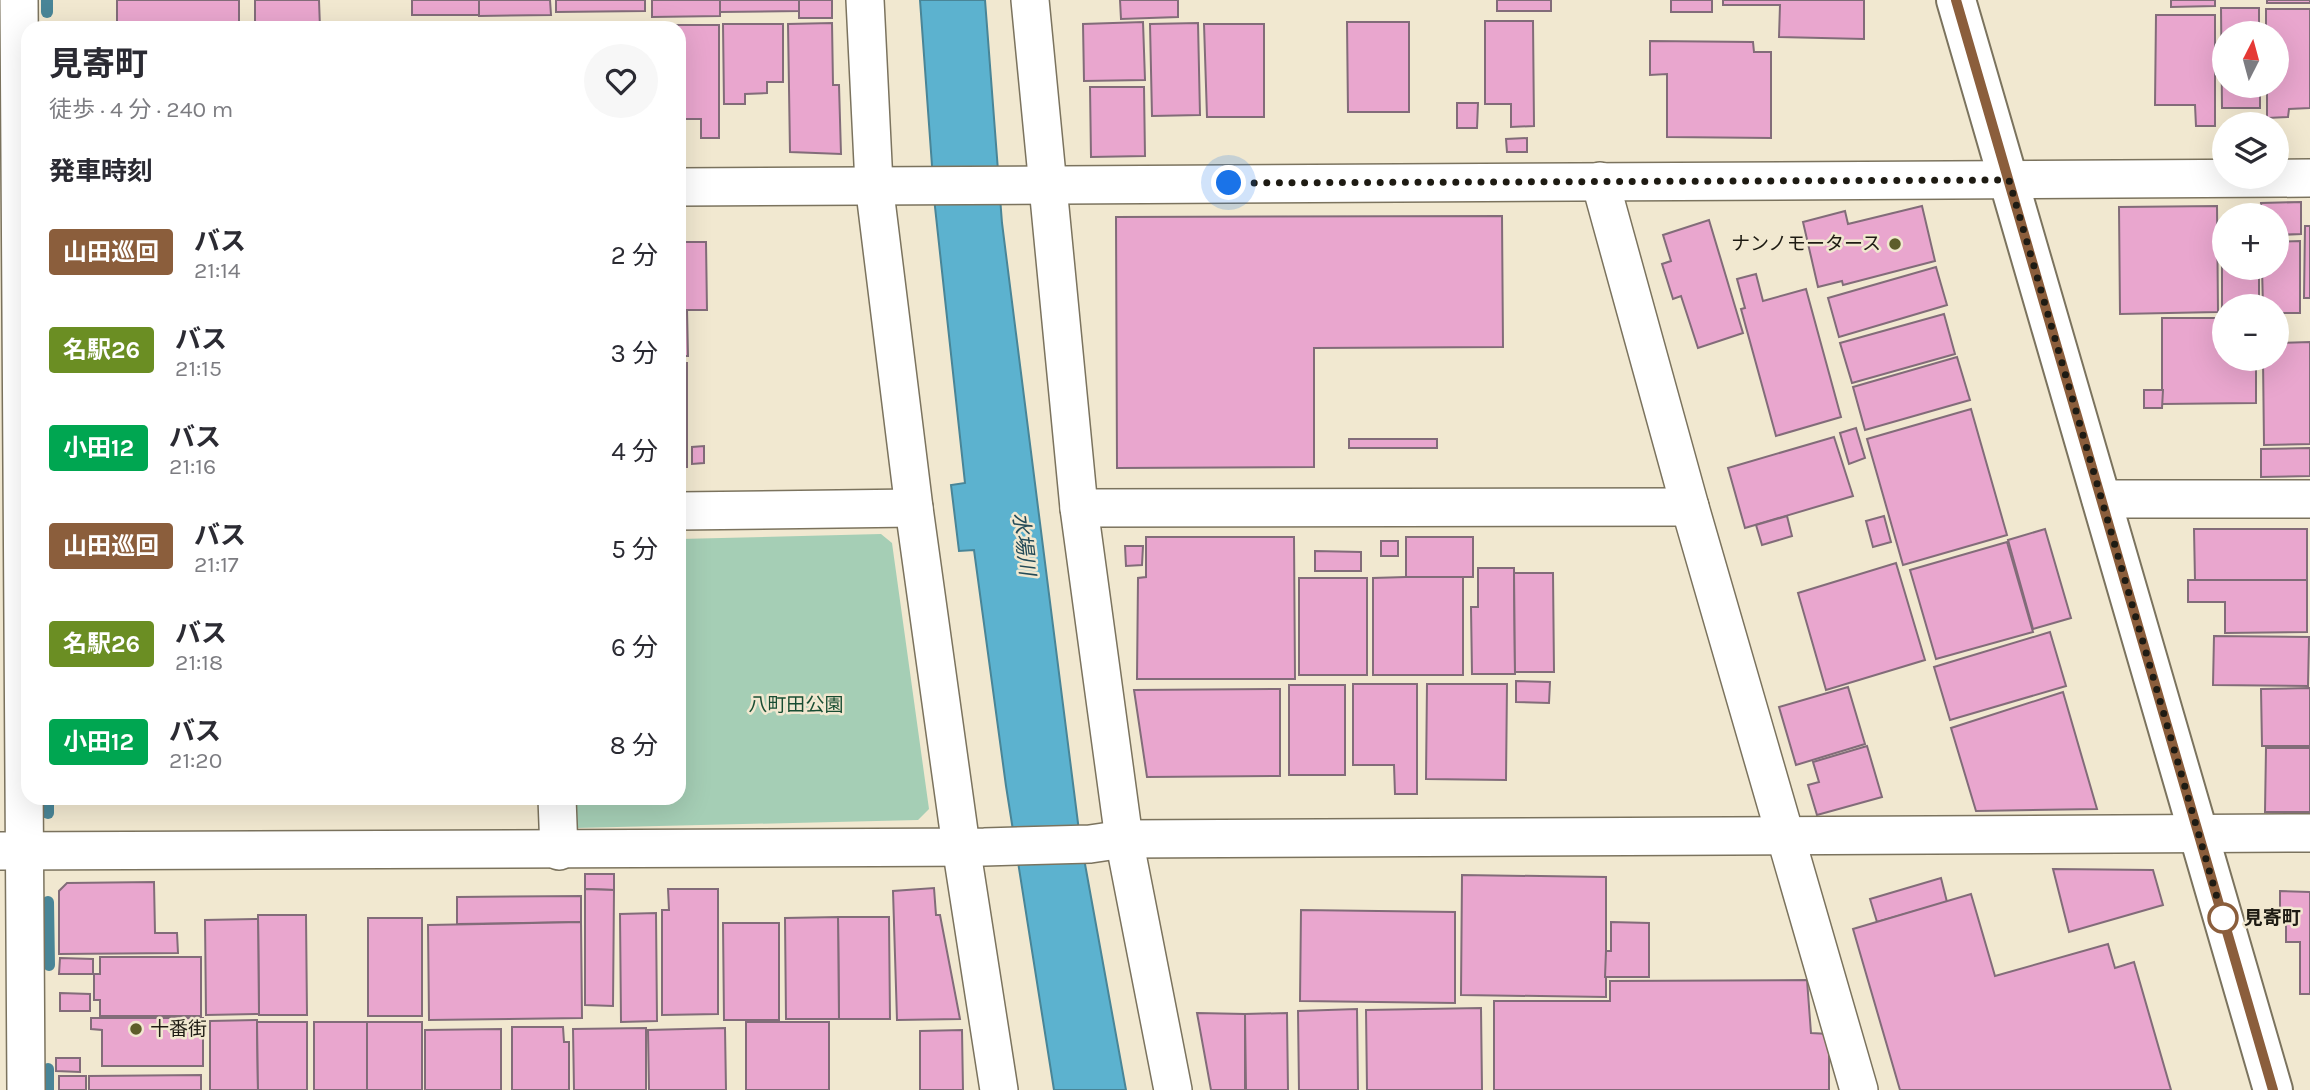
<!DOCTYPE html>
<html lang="ja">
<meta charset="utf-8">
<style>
body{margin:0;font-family:Karla,"Noto Sans JP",sans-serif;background:#f7f7f7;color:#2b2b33;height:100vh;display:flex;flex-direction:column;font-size:26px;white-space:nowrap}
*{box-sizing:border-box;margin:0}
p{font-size:23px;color:#7c7c81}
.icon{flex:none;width:38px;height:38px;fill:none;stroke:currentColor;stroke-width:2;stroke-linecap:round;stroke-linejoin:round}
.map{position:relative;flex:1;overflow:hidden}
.sheet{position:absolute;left:21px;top:21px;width:665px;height:784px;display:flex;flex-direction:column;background:#fff;border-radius:21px;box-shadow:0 7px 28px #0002}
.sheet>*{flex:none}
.badge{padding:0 14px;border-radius:5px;font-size:24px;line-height:46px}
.needle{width:46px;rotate:6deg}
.fabs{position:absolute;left:2212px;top:21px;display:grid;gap:14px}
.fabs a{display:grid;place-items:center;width:77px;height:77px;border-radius:50%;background:#fff;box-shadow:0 7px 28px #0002;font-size:35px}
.you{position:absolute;width:35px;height:35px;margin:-18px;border:5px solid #fff;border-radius:50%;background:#1a73e8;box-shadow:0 0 0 10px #1a73e833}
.map>.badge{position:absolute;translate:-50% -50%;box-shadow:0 0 0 4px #fff}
h2{padding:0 28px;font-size:26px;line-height:63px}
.round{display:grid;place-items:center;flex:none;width:74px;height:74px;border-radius:37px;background:#f7f7f7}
.head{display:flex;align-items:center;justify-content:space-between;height:119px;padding:0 28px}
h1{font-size:33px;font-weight:700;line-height:52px}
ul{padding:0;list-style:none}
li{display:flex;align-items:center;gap:21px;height:98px;padding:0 28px}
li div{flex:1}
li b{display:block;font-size:26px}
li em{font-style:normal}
li .badge{min-width:77px;font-weight:700;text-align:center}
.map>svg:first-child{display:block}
</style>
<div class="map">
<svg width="2310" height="1090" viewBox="0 0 2310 1090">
<rect width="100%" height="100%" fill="#f1e8d0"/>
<polygon fill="#a5ceb5" points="881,534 892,543 929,809 918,820 575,828 564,798 679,798 679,539"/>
<polygon fill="#5cb2cf" stroke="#498597" stroke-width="2" points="920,0 985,0 1002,223 1079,831 1126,1090 1054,1090 1006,786 974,550 959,551 951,485 965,483 935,207"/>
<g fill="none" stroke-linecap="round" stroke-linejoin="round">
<g stroke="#498597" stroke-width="12">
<polyline points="47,12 47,0"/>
<polyline points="48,798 48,813"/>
<polyline points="48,902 49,965"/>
<polyline points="48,1069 48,1090"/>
</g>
</g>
<g fill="#e9a6ce" stroke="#826c79" stroke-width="2">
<rect x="117" y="0" width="122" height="28"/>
<polygon points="255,0 319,0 320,28 255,28"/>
<rect x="412" y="0" width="67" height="15"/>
<polygon points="479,0 550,0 551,15 479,16"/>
<polygon points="556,0 645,0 645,11 556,12"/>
<polygon points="652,0 720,0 720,16 652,17"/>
<polygon points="720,0 799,0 800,11 720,12"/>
<rect x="799" y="0" width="33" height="18"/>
<polygon points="1120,0 1178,0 1178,17 1121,19"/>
<rect x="1497" y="0" width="54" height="11"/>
<rect x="1671" y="0" width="41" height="12"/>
<polygon points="1723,0 1864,0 1864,39 1779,37 1780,5 1723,5"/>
<polygon points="2171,0 2215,0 2215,6 2171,7"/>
<rect x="2267" y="0" width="43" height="3"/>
<polygon points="2221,8 2259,8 2259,33 2224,33 2224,86 2260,86 2260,108 2222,108"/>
<polygon points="2266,9 2310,9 2310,108 2289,109 2288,117 2267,118 2267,86 2277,86 2277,33 2266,33"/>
<polygon points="2156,15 2215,15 2215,126 2196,126 2195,105 2155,105"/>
<polygon points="1485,21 1533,21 1534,126 1511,127 1511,104 1485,104"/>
<polygon points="472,22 472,28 434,28 434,23"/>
<rect x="577" y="22" width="64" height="6"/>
<polygon points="1143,22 1145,80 1084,81 1083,24"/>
<polygon points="1347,22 1409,22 1409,112 1348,112"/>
<polygon points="412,23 412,28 327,28 327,24"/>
<polygon points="832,23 833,85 839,85 841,154 790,152 788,24"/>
<polygon points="1198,23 1200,115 1152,116 1150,24"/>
<polygon points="723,24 783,24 783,82 767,82 767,93 745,94 745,104 724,104"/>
<polygon points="1204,24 1264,24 1264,117 1207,117"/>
<polygon points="651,25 719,25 719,138 701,138 701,119 679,119 679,28 651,28"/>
<polygon points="1650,41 1753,42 1754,52 1771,52 1771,138 1667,137 1667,74 1650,75"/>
<polygon points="1090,87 1144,87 1145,156 1091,157"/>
<polygon points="1457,103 1478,103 1477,128 1457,128"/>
<polygon points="1527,138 1527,152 1507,152 1506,139"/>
<polygon points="2301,202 2301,234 2277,235 2277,215 2262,215 2261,203"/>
<polygon points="1922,206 1935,261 1843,285 1842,281 1818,287 1803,222 1845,211 1848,224"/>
<polygon points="2217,206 2218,312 2120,314 2119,207"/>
<polygon points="1502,216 1503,347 1314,348 1314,467 1117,468 1116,217"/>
<polygon points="1709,220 1743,333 1698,348 1681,296 1673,299 1662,264 1671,261 1663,235"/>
<polygon points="2305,226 2310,226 2310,298 2304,298"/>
<polygon points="2222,241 2224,241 2224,268 2259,268 2259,306 2224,306 2224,313 2222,313"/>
<polygon points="2300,241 2300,313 2277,313 2277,306 2263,306 2262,268 2277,268 2277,242"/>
<polygon points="679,242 706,242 707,310 687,310 688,356 679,356"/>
<polygon points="1936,267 1947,305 1839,337 1828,298"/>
<polygon points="1756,274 1763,301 1806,289 1841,417 1776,436 1741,309 1745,308 1737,279"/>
<polygon points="1944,314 1955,354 1852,383 1840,343"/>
<polygon points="2162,318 2224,318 2224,359 2256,359 2256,403 2162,404"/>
<polygon points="2310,342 2310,444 2264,445 2263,359 2277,359 2277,343"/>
<polygon points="1957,357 1970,400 1865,430 1853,387"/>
<rect x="679" y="363" width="8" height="104"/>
<polygon points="2144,390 2163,390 2162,408 2144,408"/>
<polygon points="1971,409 2007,535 1903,565 1867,439"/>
<polygon points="1856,428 1865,458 1849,464 1840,433"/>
<polygon points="1834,437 1853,496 1745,528 1728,468"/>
<rect x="1349" y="439" width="88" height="9"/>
<polygon points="704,446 704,463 692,464 692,447"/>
<polygon points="2310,448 2310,476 2261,477 2261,449"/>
<polygon points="1787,516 1792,536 1762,545 1756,525"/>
<polygon points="1884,516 1891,542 1873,547 1866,521"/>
<polygon points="2045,529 2071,618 2033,629 2008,540"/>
<polygon points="2194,529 2307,529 2307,580 2195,580"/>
<polygon points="1146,537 1294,537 1295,679 1137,679 1138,578 1146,577"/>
<rect x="1406" y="537" width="67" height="40"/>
<rect x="1381" y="541" width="17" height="15"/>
<polygon points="2007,542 2033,632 1936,659 1910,570"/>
<polygon points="1125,546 1143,546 1142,565 1126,566"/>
<polygon points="1315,551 1361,552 1361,571 1315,571"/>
<polygon points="1896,563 1925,660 1826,690 1798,593"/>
<polygon points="1478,568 1514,568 1515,674 1472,674 1471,607 1478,607"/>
<polygon points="1514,573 1553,573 1554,672 1515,672"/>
<polygon points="1406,577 1463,577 1463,675 1373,675 1373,578"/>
<rect x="1299" y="578" width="68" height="97"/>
<polygon points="2188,580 2307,580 2307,632 2225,633 2225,602 2188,602"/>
<polygon points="2050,632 2066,686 1950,720 1934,667"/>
<polygon points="2214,636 2309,637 2308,686 2213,685"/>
<polygon points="1516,681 1550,682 1549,703 1516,702"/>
<polygon points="1353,684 1417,684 1417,794 1395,794 1394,765 1353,765"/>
<polygon points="1427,684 1507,684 1506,780 1426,779"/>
<rect x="1289" y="685" width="56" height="90"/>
<polygon points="1848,687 1865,744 1796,765 1779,707"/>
<polygon points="2310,688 2310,746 2262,746 2261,689"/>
<polygon points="1280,689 1280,776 1147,777 1134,690"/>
<polygon points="2063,692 2097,809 1976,811 1951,728"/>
<polygon points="1867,746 1882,797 1817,815 1808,785 1819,782 1813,762"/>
<polygon points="2266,748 2310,748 2310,812 2265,812"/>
<polygon points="2053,869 2153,870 2163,905 2069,932"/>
<polygon points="585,874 614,874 614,890 585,889"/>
<polygon points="1462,875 1606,877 1606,997 1461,995"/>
<polygon points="1941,878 1947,902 1877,922 1870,899"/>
<polygon points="154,882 155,933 177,933 178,953 59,954 59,891 67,883"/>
<polygon points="934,888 936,915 940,915 960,1019 897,1020 893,891"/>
<polygon points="585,889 614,890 613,1006 585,1005"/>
<polygon points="668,889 718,889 718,1014 662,1015 662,910 669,910"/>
<polygon points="2280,891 2310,892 2310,994 2300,994 2300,942 2286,942 2286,918 2280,918"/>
<polygon points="1971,894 1995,976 2108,944 2115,968 2134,962 2171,1090 1900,1090 1853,929"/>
<polygon points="581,896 581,922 457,924 457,897"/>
<polygon points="1301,910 1455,912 1455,1003 1300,1001"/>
<polygon points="656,913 657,1021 621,1022 620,914"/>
<polygon points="258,915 306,915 307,1015 259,1015"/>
<polygon points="838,917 889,917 890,1019 839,1019"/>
<polygon points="838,917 839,1019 786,1019 785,918"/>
<rect x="368" y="918" width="54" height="98"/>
<polygon points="258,919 259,1014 206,1015 205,920"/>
<polygon points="581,922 582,1018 429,1020 428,925"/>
<polygon points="1611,922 1649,923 1649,977 1605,977 1606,951 1611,951"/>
<polygon points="723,923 779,923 779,1020 724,1020"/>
<polygon points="100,957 201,957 201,1016 100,1016 100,1000 94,1000 94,974 100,974"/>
<polygon points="60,958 93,959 93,974 59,974"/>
<polygon points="1807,980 1811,1033 1829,1034 1829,1090 1494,1090 1494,1001 1610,1001 1610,981"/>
<polygon points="60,993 90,994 90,1011 60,1011"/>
<polygon points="1481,1008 1482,1090 1367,1090 1366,1010"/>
<polygon points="1357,1009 1358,1090 1299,1090 1298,1011"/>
<polygon points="1197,1013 1245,1014 1245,1090 1211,1090"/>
<polygon points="1287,1013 1288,1090 1246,1090 1245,1014"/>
<polygon points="91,1018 203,1018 203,1066 102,1066 102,1030 91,1029"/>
<polygon points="257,1020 258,1090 210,1090 210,1021"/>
<polygon points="257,1022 307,1022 307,1090 258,1090"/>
<rect x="314" y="1022" width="53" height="68"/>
<rect x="367" y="1022" width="55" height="68"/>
<rect x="746" y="1022" width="83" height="68"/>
<polygon points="512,1027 563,1027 564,1042 569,1042 569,1090 512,1090"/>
<polygon points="646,1028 646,1090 574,1090 573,1029"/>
<polygon points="725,1028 726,1090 649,1090 648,1030"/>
<polygon points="501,1029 501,1090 425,1090 425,1030"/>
<polygon points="962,1030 963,1090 920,1090 920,1031"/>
<polygon points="56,1058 80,1058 80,1072 56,1071"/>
<polygon points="201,1075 201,1090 89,1090 89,1076"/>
<rect x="59" y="1076" width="27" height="14"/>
</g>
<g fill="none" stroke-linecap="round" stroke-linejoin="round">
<g stroke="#7b735e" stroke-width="40">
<g id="minor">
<polyline points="19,0 26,1090"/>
<polyline points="865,0 874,184 914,508 961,846 999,1090"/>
<polyline points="1030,0 1079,508 1124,839 1173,1090"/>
<polyline points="1600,181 1690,507 1859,1090"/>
<polyline points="679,187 2310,178"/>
<polyline points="2101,499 2310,499"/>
<polyline points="1079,508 1690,507"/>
<polyline points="679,511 914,508"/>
<polyline points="557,798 559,851"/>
<polyline points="0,851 984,847 1090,844 1124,839 2310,833"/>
</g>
</g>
<g stroke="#7b735e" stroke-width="42">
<polyline id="tertiary" points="1956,0 2273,1090"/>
</g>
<use href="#minor" stroke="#fff" stroke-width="37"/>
<use href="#tertiary" stroke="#fff" stroke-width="38"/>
</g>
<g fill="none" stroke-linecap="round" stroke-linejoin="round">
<g stroke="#fff" stroke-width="16">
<polyline id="line" points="1956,0 2273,1090"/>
</g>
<use href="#line" stroke="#8b5e3c" stroke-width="10"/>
<polyline stroke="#1e1b13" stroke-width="7" stroke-dasharray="0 12.6" points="1229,183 2009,180 2223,918"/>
</g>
<g fill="#5d5d2a" stroke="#f1e8d0" stroke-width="2.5">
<circle cx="1895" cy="244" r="7"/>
<circle cx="136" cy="1029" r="7"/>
</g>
<circle fill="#fff" stroke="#8b5e3c" stroke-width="3.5" cx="2223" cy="918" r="14"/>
<g text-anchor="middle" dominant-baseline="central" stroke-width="5" stroke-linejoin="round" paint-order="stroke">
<g font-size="19" fill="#1e1b13" stroke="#f1e8d0" text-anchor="end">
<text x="1881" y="244">ナンノモータース</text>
<text x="150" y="1029" text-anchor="start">十番街</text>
</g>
<g font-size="19" fill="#184d32" stroke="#f1e8d0">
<text x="796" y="705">八町田公園</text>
</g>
<g font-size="19" font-weight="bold" fill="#1e1b13" stroke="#f1e8d0" text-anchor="start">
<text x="2244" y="918">見寄町</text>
</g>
<g font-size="21" font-style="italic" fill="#234a57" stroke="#f1e8d0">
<text transform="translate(1024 544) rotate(83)">水場川</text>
</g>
</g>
</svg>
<div class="fabs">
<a><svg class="needle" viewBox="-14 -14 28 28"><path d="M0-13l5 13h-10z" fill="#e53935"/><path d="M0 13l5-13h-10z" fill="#7c7c81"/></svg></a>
<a><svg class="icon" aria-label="layers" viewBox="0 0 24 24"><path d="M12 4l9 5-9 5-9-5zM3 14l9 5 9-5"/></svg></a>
<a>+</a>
<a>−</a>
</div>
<div class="you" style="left:1229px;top:183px"></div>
<section class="sheet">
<div class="head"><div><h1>見寄町</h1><p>徒歩 · 4 分 · 240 m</p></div><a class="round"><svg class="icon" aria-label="heart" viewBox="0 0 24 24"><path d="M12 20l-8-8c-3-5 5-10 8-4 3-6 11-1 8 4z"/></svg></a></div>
<h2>発車時刻</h2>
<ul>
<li><span class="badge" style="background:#8b5e3c;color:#fff">山田巡回</span><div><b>バス</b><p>21:14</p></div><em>2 分</em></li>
<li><span class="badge" style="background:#6b8e23;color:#fff">名駅26</span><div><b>バス</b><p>21:15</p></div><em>3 分</em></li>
<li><span class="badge" style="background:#00a651;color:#fff">小田12</span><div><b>バス</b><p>21:16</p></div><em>4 分</em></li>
<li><span class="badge" style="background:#8b5e3c;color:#fff">山田巡回</span><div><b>バス</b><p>21:17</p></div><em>5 分</em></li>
<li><span class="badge" style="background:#6b8e23;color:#fff">名駅26</span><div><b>バス</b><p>21:18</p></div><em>6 分</em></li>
<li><span class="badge" style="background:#00a651;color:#fff">小田12</span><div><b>バス</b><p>21:20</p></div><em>8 分</em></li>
</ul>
</section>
</div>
